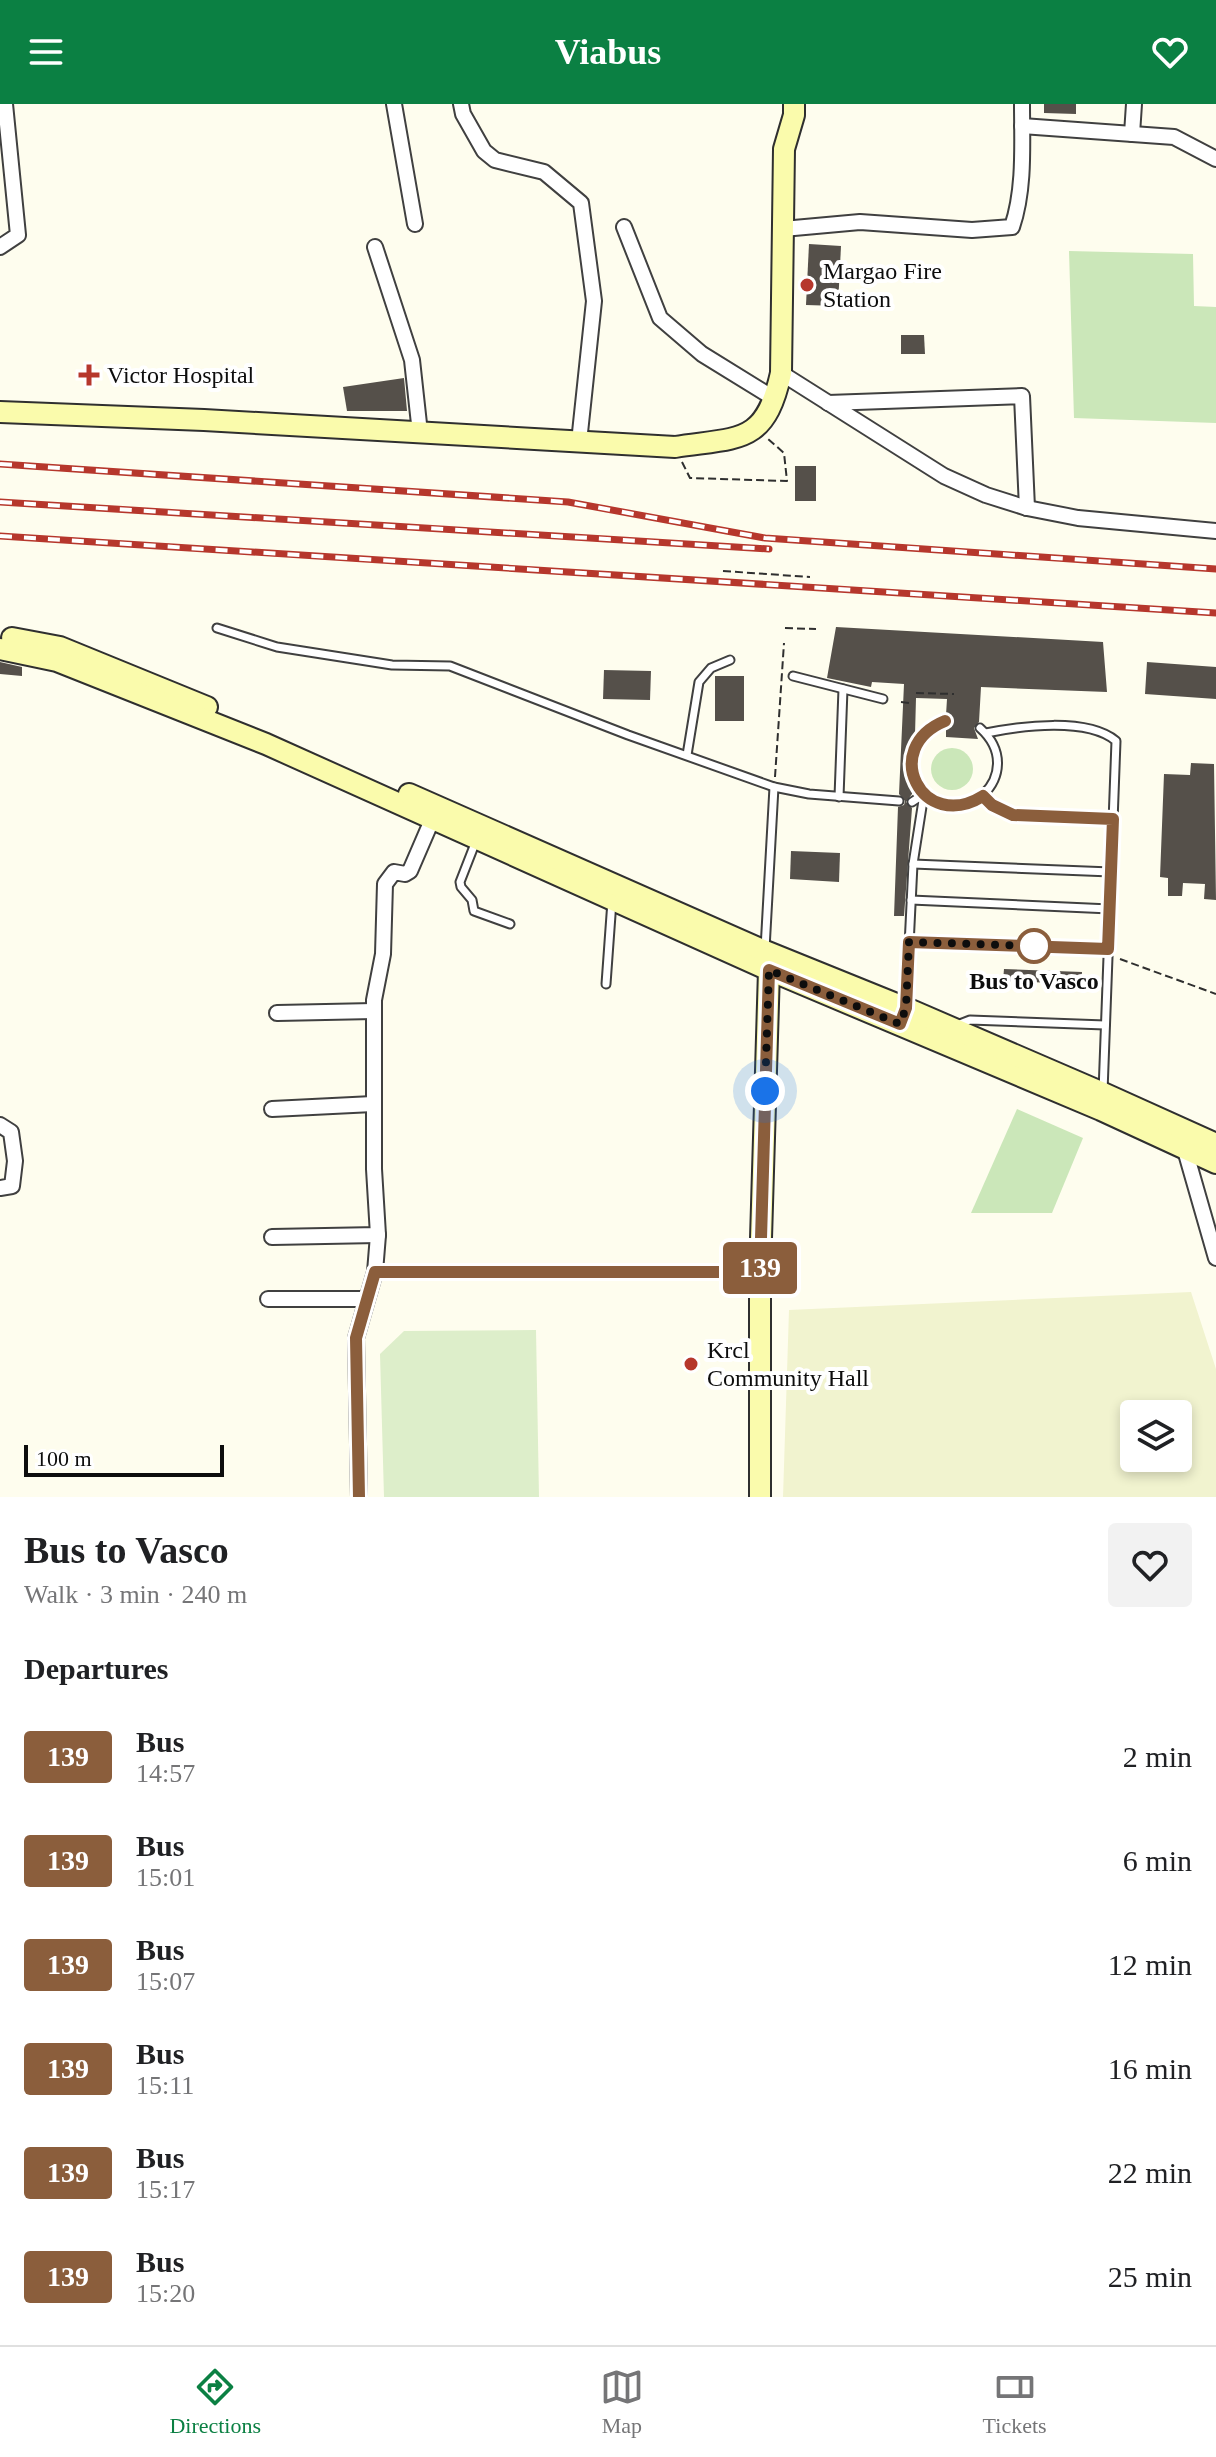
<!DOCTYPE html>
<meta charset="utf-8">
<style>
body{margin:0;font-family:Georgia,serif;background:#f2f2f2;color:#202124;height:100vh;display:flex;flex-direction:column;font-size:30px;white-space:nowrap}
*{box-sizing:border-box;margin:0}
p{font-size:26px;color:#757577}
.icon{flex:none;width:44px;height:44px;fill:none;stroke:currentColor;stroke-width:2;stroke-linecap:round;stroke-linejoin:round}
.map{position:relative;height:1393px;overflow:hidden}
.side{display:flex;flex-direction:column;background:#fff;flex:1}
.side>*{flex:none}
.badge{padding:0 16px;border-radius:6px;font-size:28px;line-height:52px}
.tools{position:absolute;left:1120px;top:1296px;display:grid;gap:16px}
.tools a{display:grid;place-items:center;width:72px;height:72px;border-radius:8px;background:#fff;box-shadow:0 4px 12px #0003;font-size:40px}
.scale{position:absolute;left:24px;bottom:20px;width:200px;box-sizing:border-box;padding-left:8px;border:4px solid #0d0d0d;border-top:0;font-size:22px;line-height:28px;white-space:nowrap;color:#0d0d0d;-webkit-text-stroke:6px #fff;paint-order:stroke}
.you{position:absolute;width:40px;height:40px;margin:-20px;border:6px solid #fff;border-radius:50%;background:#1a73e8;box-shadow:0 0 0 12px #1a73e833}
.map>.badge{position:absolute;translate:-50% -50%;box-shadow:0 0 0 4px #fff}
h2{padding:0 24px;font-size:30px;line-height:72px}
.round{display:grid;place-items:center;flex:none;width:84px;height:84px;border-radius:8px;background:#f2f2f2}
.headline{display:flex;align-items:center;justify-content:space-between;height:136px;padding:0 24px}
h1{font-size:38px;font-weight:600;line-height:60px}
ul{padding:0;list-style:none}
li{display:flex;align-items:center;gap:24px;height:104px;padding:0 24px}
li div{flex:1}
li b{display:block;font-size:30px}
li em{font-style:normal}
li .badge{min-width:88px;font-weight:700;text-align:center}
header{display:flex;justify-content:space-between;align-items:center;height:104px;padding:0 24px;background:#0b8043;color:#fff;font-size:36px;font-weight:600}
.tabs{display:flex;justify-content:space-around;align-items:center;height:112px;border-top:2px solid #e0e0e0;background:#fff;font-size:22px;color:#757577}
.tabs a{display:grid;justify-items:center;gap:4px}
.tabs .active{color:#0b8043}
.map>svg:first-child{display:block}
</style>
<header><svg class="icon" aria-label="menu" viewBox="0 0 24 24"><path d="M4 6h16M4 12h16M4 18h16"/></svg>Viabus<svg class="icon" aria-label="heart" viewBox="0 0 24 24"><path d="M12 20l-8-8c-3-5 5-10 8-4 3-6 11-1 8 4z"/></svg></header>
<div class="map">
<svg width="1216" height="1393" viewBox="0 0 1216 1393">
<rect width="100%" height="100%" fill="#fefdee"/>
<path fill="#f1f3cf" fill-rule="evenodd" d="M 1191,1188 L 1216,1265 L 1216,1393 L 783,1393 L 789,1206 ZM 1178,1310 L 1178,1354 L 1134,1354 L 1134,1310 Z"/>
<g fill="#cbe7b9">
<polygon points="1069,147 1193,150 1194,202 1216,203 1216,319 1074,314"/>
<circle cx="952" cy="665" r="21"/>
<polygon points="1017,1005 1083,1034 1052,1109 971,1109"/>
</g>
<polygon fill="#ddeeca" points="536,1226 539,1393 384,1393 380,1250 404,1227"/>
<g fill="#55504a">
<polygon points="1044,0 1076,0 1076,10 1044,9"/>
<polygon points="809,140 841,142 838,202 806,201"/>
<polygon points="901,231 924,231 925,250 901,250"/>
<polygon points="404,274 407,307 347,307 343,283"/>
<rect x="795" y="362" width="21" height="35"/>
<polygon points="836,523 1103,538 1107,588 981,583 979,618 974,624 978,635 946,633 946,624 951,617 946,611 947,595 916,594 915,631 909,641 906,657 906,670 912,685 912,690 906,698 912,704 904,812 894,812 898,703 904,701 905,697 899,690 904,580 872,578 871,583 827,574"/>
<polygon points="0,558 22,563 22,572 0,570"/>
<polygon points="1147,558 1216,563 1216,595 1145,590"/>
<polygon points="604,566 651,567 650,596 603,595"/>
<rect x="715" y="572" width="29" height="45"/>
<polygon points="1191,659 1214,660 1216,796 1204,795 1205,780 1183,779 1182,792 1168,792 1168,774 1160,773 1164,670 1190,671"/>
<polygon points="791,747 840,749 839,778 790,775"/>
<polygon points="1004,865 1082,868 1081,880 1003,877"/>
</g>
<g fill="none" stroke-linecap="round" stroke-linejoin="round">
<g stroke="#404040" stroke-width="11">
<g id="lane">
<polyline points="217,524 277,543 392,561 450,562 628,631 774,683 809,690 899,697"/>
<polyline points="793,572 883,595"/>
<path d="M 945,617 C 927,624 913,637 912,657 C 911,668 914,677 921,686 C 958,734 1031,670 980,624"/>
<path d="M 986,629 C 1021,622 1087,613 1116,637 L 1103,988"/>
<polyline points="687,651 699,578 711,564 730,556"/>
<polyline points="983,692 992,701 1013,711 1113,715"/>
<polyline points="839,693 843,585"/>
<polyline points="912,698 924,690"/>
<polyline points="476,737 460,778 461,783 472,796 474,807 510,820"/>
<polyline points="913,760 1111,768"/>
<polyline points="911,796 1110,805"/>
<polyline points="909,838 1108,845"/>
<polyline points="765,845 774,683"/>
<polyline points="606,880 612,797"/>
<polyline points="906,903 913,760 924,690"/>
<polyline points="957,921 970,916 1105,921"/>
</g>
</g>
<g stroke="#404040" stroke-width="18">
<g id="street">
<polyline points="394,0 415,120"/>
<polyline points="461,0 463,10 484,47 495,56 544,68 581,99 594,197 579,338"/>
<polyline points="1022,22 1174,33 1216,55"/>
<polyline points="1132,30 1134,0"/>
<polyline points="624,123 660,214 702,250 775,295"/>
<path d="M 783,125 L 860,118 L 972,126 L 1012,123 C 1025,85 1022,39 1022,0"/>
<polyline points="0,143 18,131 5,0"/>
<polyline points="375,143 412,256 420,329"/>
<polyline points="781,269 944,372 986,391 1027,404 1078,414 1216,427"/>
<polyline points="828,299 1022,292 1027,404"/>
<polyline points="277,909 374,907"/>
<polyline points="272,1005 373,1000"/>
<polyline points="0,1021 11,1028 15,1057 12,1082 0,1084"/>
<polyline points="1186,1041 1185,1046 1216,1154"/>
<polyline points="272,1133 378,1131 374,1065 374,896 383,850 385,780 394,768 405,770 410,767 432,716"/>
<polyline points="375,1168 760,1168"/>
<polyline points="268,1195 367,1195"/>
<polyline points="359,1393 356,1234 375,1168 378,1131"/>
</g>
</g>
<g stroke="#2f2f2f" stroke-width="24">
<g id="secondary">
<path d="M 0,308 L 204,316 L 675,343 C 740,333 765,341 781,269 L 784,45 L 794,11 L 794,0"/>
<polyline points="12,534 60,543 207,603"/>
<polyline points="0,545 57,557 266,640 769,866 1101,1006 1216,1059"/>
<polyline points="409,690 765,847 906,904 1103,989 1216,1040"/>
<polyline points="760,1393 760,1168 769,866 766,853"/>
</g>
</g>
<g stroke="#2f2f2f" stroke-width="2" stroke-dasharray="8 4" stroke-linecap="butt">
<polyline points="682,358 690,374 787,377 784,349 767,334"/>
<polyline points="723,467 810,473"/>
<polyline points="785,524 816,525"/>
<polyline points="916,589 954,590"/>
<polyline points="901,598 910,599"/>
<polyline points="775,673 784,539"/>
<polyline points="1120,855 1216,890"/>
</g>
<use href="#lane" stroke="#fff" stroke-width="7"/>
<use href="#street" stroke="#fff" stroke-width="14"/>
<use href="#secondary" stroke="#fafbac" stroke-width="20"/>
<g stroke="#b6372c" stroke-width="7">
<g id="rail">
<polyline points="0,360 568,398 765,434 1216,465"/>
<polyline points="0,398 769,445"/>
<polyline points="0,432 1216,509"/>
</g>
</g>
<use href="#rail" stroke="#fff" stroke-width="4" stroke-dasharray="12" stroke-linecap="butt"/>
</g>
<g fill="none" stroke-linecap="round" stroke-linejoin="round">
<g stroke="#fff" stroke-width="18">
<path id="line" d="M 359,1393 L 356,1234 L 375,1168 L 760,1168 L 769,866 L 900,920 L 906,904 L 909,838 L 1108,845 L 1113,715 L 1013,711 L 992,701 L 983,692 C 922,730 879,644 945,617"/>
</g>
<use href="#line" stroke="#8b5e3c" stroke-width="12"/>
<polyline stroke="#0d0d0d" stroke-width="8" stroke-dasharray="0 14.4" points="765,987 769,866 900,920 906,904 909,838 1034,842"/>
</g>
<g fill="#b6372c" stroke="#fff" stroke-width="3">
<circle cx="807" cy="181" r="8"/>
<path d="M85 259h8v8h8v8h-8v8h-8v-8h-8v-8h8z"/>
<circle cx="691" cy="1260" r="8"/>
</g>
<circle fill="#fff" stroke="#8b5e3c" stroke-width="4" cx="1034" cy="842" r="16"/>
<g text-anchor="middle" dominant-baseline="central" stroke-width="8" stroke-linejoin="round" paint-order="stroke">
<g font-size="24" fill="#0d0d0d" stroke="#fff" text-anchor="start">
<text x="823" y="167">Margao Fire<tspan x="823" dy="28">Station</tspan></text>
<text x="107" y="271">Victor Hospital</text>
<text x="707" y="1246">Krcl<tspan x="707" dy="28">Community Hall</tspan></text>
</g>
<g font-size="24" font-weight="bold" fill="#0d0d0d" stroke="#fff">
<text x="1034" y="877">Bus to Vasco</text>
</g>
</g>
</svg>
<div class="tools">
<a><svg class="icon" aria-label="layers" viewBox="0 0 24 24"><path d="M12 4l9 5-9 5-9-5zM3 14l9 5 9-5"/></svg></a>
</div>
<div class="scale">100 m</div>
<div class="you" style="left:765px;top:987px"></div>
<b class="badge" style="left:760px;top:1164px;background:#8b5e3c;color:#fff">139</b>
</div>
<section class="side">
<div class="headline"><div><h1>Bus to Vasco</h1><p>Walk · 3 min · 240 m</p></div><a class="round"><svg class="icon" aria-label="heart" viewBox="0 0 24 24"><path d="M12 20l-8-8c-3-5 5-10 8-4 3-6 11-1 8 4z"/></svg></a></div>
<h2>Departures</h2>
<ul>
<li><span class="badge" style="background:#8b5e3c;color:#fff">139</span><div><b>Bus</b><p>14:57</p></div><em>2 min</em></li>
<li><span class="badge" style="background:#8b5e3c;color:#fff">139</span><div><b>Bus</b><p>15:01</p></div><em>6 min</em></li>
<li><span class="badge" style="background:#8b5e3c;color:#fff">139</span><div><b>Bus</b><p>15:07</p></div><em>12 min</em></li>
<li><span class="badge" style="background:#8b5e3c;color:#fff">139</span><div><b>Bus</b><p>15:11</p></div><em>16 min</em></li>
<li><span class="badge" style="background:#8b5e3c;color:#fff">139</span><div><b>Bus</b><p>15:17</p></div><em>22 min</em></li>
<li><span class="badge" style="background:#8b5e3c;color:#fff">139</span><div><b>Bus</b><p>15:20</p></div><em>25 min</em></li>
</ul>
</section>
<nav class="tabs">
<a class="active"><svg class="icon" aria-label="directions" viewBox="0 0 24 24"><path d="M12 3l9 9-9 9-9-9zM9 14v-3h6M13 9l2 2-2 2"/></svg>Directions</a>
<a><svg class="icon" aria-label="map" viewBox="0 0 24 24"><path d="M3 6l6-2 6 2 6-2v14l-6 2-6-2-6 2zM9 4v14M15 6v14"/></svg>Map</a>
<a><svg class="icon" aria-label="tickets" viewBox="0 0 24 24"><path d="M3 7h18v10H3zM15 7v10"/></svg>Tickets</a>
</nav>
